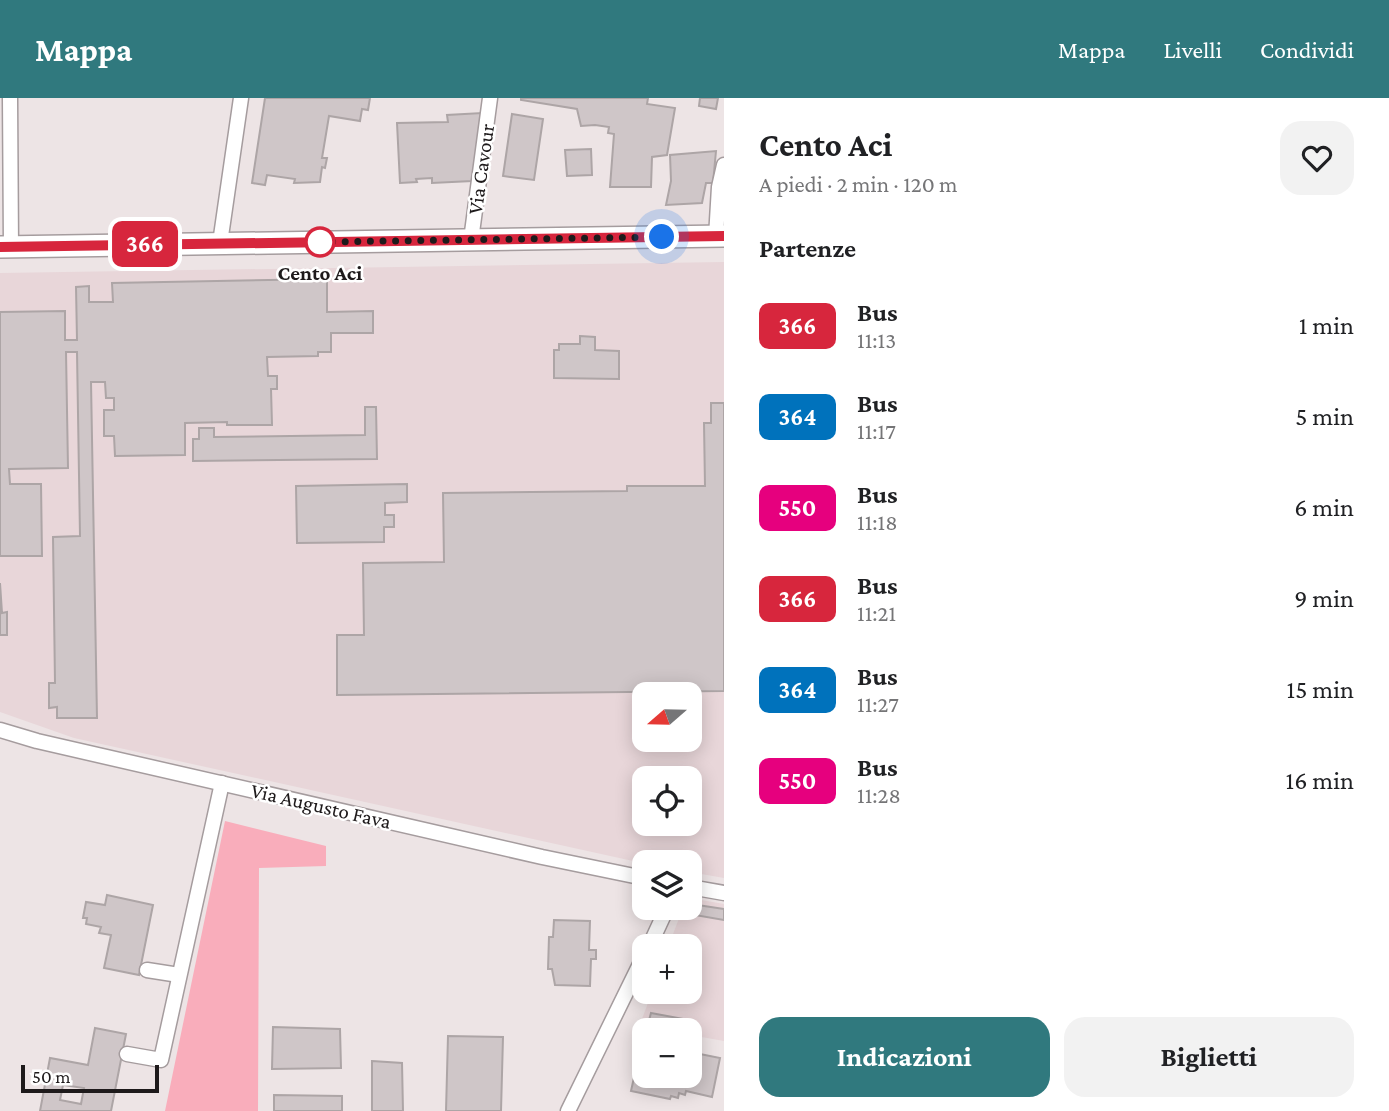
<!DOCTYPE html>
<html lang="it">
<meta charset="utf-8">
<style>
body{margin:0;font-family:"Crimson Pro",serif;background:#f2f2f2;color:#202124;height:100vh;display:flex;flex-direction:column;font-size:26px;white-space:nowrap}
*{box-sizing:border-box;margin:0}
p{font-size:23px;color:#757577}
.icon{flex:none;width:38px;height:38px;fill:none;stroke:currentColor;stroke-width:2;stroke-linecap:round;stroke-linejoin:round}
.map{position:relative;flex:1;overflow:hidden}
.details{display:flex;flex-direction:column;background:#fff;width:665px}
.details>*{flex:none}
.badge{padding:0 14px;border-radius:10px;font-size:24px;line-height:46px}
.needle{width:46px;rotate:250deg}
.fabs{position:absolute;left:632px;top:584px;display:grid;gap:14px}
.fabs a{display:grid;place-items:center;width:70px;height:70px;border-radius:14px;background:#fff;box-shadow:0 4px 18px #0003;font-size:35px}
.scale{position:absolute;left:21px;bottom:18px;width:138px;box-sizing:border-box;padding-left:7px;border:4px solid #1e1a1b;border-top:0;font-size:19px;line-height:24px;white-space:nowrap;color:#1e1a1b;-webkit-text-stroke:5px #fff;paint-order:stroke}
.you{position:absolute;width:35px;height:35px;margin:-18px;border:5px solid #fff;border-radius:50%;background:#1a73e8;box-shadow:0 0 0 10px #1a73e833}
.map>.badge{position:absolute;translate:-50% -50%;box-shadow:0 0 0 4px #fff}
h2{padding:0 35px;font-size:26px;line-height:63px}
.round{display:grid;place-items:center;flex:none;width:74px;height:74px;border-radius:21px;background:#f2f2f2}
.overview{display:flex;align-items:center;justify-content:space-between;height:119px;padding:0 35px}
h1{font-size:33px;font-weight:700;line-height:52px}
.cta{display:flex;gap:14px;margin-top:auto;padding:14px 35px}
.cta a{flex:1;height:80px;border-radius:21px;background:#30797e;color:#fff;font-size:28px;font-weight:700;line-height:80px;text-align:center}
.cta a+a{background:#f2f2f2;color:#202124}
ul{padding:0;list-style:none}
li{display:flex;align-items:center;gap:21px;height:91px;padding:0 35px}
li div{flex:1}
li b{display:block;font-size:26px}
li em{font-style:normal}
li .badge{min-width:77px;font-weight:700;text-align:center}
header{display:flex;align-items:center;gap:42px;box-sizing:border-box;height:98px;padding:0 35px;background:#30797e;color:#fff}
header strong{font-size:33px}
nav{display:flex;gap:38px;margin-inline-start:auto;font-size:24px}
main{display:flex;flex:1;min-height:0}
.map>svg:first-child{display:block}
</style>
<header>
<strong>Mappa</strong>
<nav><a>Mappa</a><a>Livelli</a><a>Condividi</a></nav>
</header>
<main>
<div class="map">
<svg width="724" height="1013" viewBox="0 0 724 1013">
<rect width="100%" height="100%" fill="#ede4e5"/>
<g fill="#e8d6d9" fill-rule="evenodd">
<path d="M 724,164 L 724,780 L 690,774 L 690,765 L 642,765 L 74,640 L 0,614 L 0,175 ZM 644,597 L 690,597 L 690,642 L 644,642 ZM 644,681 L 690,681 L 690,726 L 644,726 Z"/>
<polygon points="690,800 724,806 724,943 690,937 690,933 664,933 639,929 652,894 690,894 690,849 668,849 683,810 690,810"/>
</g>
<polygon fill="#f9adbb" points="225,723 326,748 326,768 259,770 258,1013 165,1013"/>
<g fill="#cfc6c8" stroke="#ada5a6" stroke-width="2" fill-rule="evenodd">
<polygon points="265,0 370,0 368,12 362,11 360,23 329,18 322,60 327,60 325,70 322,69 320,84 294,85 295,81 267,77 265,87 252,85"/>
<polygon points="521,0 648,0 647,6 675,10 667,57 652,59 651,89 610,89 614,36 608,35 609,29 595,27 581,28 577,11 521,2"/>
<polygon points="700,0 718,0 716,11 699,8"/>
<polygon points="482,15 472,83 432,85 432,80 416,81 417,84 400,85 397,25 448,24 447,17"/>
<polygon points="512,16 543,21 534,82 503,78"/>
<polygon points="591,51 592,77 567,78 565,52"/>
<polygon points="716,53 713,85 706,85 702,105 666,107 671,83 670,57"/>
<polygon points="327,181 327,214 373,213 373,235 331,235 331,254 318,254 318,258 267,259 268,278 277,278 277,291 271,291 272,327 227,327 227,324 185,325 185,357 115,358 114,338 104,338 104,312 114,312 114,300 106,300 105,284 91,284 97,620 57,620 57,609 49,610 49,585 55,585 53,439 80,438 77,254 66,254 68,370 9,371 10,386 41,386 42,458 0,458 0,214 65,213 65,242 77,242 76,189 89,188 89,204 113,204 112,185"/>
<polygon points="580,238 595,239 595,252 619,253 619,281 554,280 554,252 559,252 559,246 580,246"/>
<polygon points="711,305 724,305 724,593 337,597 337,537 364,537 363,465 444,464 443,395 627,393 627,388 705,388 704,325 711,325"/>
<polygon points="365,309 376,309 377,361 193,363 193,341 199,341 199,330 214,330 214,339 365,337"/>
<polygon points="407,386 407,404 385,405 385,417 394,417 394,429 384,429 384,444 297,445 296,388"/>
<polygon points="0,485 2,515 7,514 7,537 0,537"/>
<polygon points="107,797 153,807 139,877 104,870 111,837 99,835 101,829 86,826 87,820 83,820 86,804 105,807"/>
<polygon points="691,806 724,811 724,822 689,816"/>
<polygon points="554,822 590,823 589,852 596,852 596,861 591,861 590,888 555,887 552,871 548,871 549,839 553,839"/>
<polygon points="651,915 694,923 692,934 648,926"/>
<polygon points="273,929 340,931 341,970 272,971"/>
<path d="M 95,930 L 126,936 L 111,1013 L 40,1013 L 50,960 L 88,967 ZM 63,987 L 84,990 L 81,1006 L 60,1002 Z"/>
<polygon points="448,938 503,939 501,1013 446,1013"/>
<polygon points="637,948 644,950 644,978 690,978 690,954 720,960 712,999 686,993 685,997 679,995 678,1000 671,998 670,1001 631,993 639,957 635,956"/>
<polygon points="372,963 402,965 403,1013 372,1013"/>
<polygon points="274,997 342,998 342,1013 274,1013"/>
</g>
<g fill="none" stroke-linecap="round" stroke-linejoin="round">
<g stroke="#a59c9e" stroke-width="17">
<g id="minor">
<polyline points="10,0 11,149"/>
<polyline points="716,139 719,89 724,67"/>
<polyline points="471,142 490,0"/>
<polyline points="220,145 241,0"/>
<polyline points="0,632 37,643 542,759 644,780"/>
<polyline points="690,789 724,795"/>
<polyline points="649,849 667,810"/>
<polyline points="147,872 179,877"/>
<polyline points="127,956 161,962 222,685"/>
<polyline points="568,1013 644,858"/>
</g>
</g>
<g stroke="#a59c9e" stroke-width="24">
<polyline id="secondary" points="0,149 724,138"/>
</g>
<use href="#minor" stroke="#fff" stroke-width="14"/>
<use href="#secondary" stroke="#fff" stroke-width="21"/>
</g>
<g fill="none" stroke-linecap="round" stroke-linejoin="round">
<g stroke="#fff" stroke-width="16">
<polyline id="line" points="0,149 724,138"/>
</g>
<use href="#line" stroke="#d7263d" stroke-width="10"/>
<polyline stroke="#1e1a1b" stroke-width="7" stroke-dasharray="0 12.6" points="320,144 662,139"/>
</g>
<circle fill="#fff" stroke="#d7263d" stroke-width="3.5" cx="320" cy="144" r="14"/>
<g text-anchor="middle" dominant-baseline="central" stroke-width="5" stroke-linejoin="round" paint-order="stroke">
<g font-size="21" fill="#1e1a1b" stroke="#fff">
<text transform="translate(481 71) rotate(-82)">Via Cavour</text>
<text transform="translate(321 708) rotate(13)">Via Augusto Fava</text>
</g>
<g font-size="21" font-weight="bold" fill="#1e1a1b" stroke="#fff">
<text x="320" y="175">Cento Aci</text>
</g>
</g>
</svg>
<div class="fabs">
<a><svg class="needle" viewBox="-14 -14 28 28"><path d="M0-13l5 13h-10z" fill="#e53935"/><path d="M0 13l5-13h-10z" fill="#757577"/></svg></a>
<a><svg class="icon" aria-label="locate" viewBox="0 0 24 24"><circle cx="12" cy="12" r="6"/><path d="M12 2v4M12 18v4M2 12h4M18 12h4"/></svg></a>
<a><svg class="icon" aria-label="layers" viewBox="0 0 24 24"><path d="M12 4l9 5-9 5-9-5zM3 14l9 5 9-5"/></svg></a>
<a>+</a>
<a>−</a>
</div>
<div class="scale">50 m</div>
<div class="you" style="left:662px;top:139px"></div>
<b class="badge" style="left:145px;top:146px;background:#d7263d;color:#fff">366</b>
</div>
<section class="details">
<div class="overview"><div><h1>Cento Aci</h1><p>A piedi · 2 min · 120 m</p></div><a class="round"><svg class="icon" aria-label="heart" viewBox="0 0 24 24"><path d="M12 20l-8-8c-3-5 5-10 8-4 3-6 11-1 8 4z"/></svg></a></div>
<h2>Partenze</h2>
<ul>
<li><span class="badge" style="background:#d7263d;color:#fff">366</span><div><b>Bus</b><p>11:13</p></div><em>1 min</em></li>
<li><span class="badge" style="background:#0072bc;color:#fff">364</span><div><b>Bus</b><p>11:17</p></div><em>5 min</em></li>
<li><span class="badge" style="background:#e6007e;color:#fff">550</span><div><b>Bus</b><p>11:18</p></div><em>6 min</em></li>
<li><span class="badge" style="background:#d7263d;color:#fff">366</span><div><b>Bus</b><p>11:21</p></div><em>9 min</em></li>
<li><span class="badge" style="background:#0072bc;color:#fff">364</span><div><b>Bus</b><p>11:27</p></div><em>15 min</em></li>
<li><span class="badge" style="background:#e6007e;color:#fff">550</span><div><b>Bus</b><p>11:28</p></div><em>16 min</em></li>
</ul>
<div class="cta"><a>Indicazioni</a><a>Biglietti</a></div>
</section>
</main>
